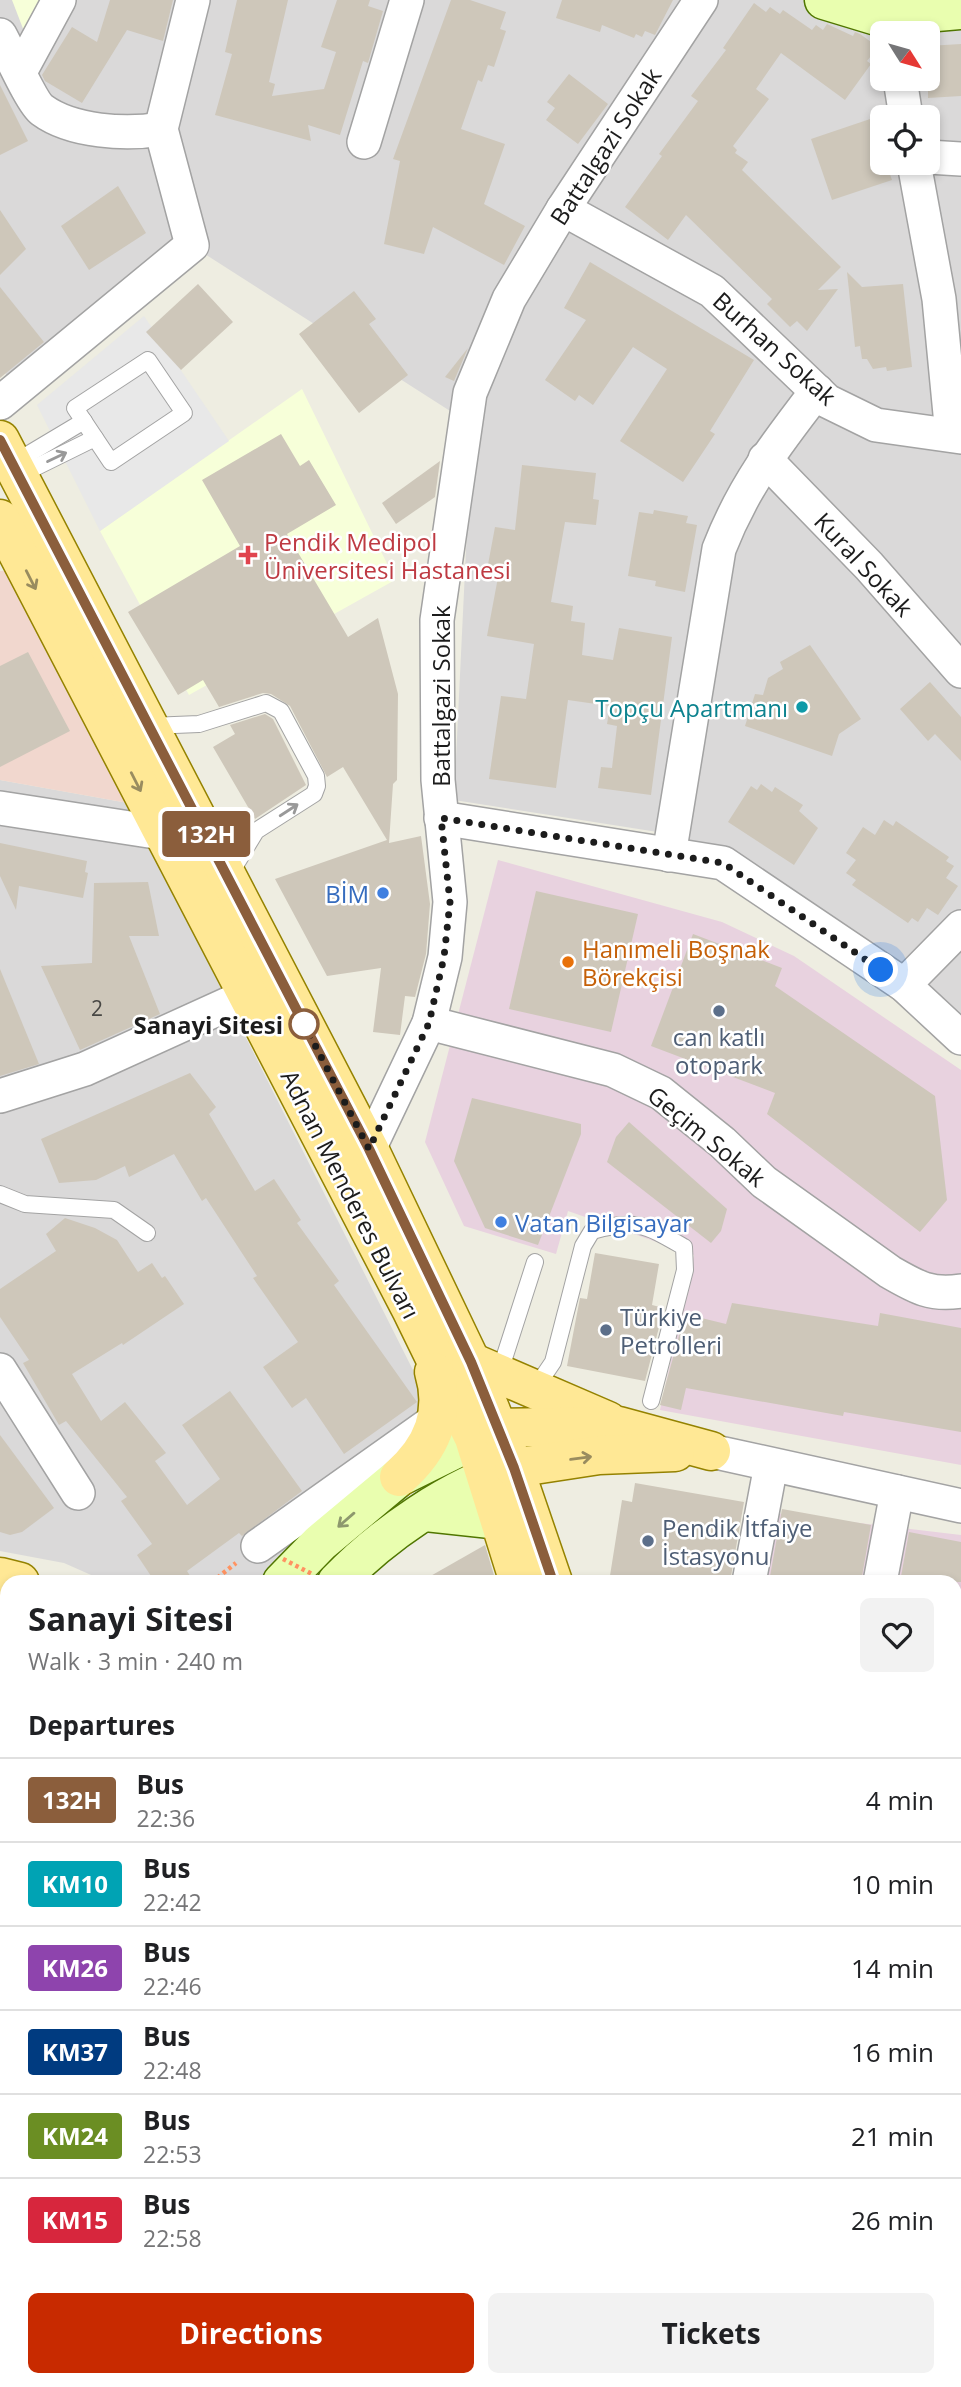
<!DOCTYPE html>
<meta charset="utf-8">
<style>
body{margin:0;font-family:"Open Sans",sans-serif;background:#f2f2f2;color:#202124;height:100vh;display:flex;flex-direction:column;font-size:26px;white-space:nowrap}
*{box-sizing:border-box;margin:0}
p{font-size:23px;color:#757577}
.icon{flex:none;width:38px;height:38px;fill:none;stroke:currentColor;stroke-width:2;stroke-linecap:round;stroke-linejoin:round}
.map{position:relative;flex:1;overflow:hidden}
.sheet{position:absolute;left:0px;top:1575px;width:962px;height:812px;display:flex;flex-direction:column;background:#fff;border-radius:21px 21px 0 0;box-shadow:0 4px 10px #0003}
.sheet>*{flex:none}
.badge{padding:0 14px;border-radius:5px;font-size:24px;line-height:46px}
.needle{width:46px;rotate:127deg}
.fabs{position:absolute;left:870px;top:21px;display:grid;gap:14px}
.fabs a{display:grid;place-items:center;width:70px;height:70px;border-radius:10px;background:#fff;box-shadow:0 4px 10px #0003;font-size:35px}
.you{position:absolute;width:35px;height:35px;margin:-18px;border:5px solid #fff;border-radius:50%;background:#1a73e8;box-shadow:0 0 0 10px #1a73e833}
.map>.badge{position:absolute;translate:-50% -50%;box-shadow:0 0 0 4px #fff}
h2{padding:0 28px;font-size:26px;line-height:63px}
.round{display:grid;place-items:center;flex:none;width:74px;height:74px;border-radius:10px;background:#f2f2f2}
.head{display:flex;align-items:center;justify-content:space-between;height:119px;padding:0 28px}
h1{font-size:33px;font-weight:700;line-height:52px}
.button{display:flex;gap:14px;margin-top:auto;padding:14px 28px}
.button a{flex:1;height:80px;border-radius:10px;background:#c82a00;color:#fff;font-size:28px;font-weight:700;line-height:80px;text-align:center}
.button a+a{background:#f2f2f2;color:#202124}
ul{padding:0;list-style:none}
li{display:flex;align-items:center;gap:21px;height:84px;padding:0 28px;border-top:2px solid #e0e0e0}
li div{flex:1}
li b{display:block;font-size:26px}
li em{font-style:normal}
li .badge{min-width:77px;font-weight:700;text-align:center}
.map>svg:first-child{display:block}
</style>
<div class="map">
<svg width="961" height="2387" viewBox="0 0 961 2387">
<rect width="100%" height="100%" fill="#eeede1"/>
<g fill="#dad9d9" fill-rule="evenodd">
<path d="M 0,0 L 961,0 L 961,1022 L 664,833 L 454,800 L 472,425 L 197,249 L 13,387 L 0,364 ZM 882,33 L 928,33 L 928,79 L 882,79 ZM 882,117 L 928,117 L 928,163 L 882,163 Z"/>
<polygon points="0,780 128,803 426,1396 416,1442 264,1582 107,1582 64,1563 0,1551"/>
<polygon points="7,1903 7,2134 0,2121 0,1907"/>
<polygon points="39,2380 120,2380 110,2387 39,2387"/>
</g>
<polygon fill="#f1d7ce" points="0,571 9,571 128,803 0,780"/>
<g fill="#e8d2df">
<polygon points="498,860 722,922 794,956 961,1070 961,1465 660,1410 694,1255 568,1211 556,1254 464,1226 425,1142"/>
<polygon points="758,1511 961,1535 961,2011 956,2007 956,1582 742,1582"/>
</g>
<g fill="#f7ffd9">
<polygon points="12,0 48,0 27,39"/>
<polygon points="302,389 395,580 189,695 100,531"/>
</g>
<g fill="#b7eda2">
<polygon points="539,2380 852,2380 811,2387 539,2387"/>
<polygon points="861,2380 888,2380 890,2387 863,2387"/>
</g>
<polygon fill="#e8e8e8" points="144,316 229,441 100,531 37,405"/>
<g fill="#cec7ba">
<polygon points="110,0 173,0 163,41 127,30 82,103 45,81 42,75 72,27 97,42"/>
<polygon points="237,0 288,0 269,82 275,84 272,96 324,89 336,52 321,47 337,0 370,0 368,6 383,11 368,63 363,61 340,135 308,125 311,141 215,115 232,54 225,52"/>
<polygon points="451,0 470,0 506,12 500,29 506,31 494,67 488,65 482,82 478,80 461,129 505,144 484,204 525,226 504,265 433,227 424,254 384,244 400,161 393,159"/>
<polygon points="562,0 673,0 655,35 645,31 642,37 636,34 634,38 602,25 600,32 556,18"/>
<polygon points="754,3 766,12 770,7 780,14 783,10 812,30 816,25 823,30 827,24 853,36 855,32 860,34 878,47 867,61 871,64 845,100 781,53 756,89 769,99 733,146 737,150 735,153 748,162 742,170 841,267 818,290 838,289 807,331 797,321 790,327 767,304 772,299 686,215 668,240 625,207 662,156 659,154 698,101 691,96 726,50 723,48"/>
<polygon points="961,44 961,96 928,98 928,46"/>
<polygon points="569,74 608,104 578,144 546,120 555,108 547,102"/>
<polygon points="0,85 28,141 0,155"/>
<polygon points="876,117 882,136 882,163 886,163 892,180 832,200 811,139"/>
<polygon points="118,186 146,233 89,270 61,226"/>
<polygon points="0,210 26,249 0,275"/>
<polygon points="590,262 754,360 710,431 715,434 683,482 620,441 667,369 633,347 593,405 579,395 575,401 545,380 586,320 564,308"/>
<polygon points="847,272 862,287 903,284 912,367 887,371 886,367 873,369 867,359 862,359 860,346 855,347"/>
<polygon points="198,284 233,322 181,370 146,332"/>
<polygon points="0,287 44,342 0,378"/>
<polygon points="354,291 376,319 369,324 408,375 359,413 299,334"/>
<polygon points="468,348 454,381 445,377"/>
<polygon points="281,434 300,466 309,460 336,505 287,534 348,637 378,618 398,694 397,780 393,784 389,843 421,836 430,904 426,954 415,997 405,996 400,1035 373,1032 381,968 327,976 275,879 387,840 343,767 327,777 290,706 271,694 263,693 219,707 203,680 178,695 128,612 240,546 202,480"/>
<polygon points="440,461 435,497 396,524 382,503"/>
<polygon points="522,465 596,473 593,499 599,500 596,525 565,522 551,602 573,606 571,621 585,623 582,655 613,660 619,628 672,637 651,795 598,788 601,767 612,768 617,726 607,724 610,706 568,700 556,788 489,779 501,696 526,699 534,644 487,636 499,572 487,570 495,527 515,530"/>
<polygon points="654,510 688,516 686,523 697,525 685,592 655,586 656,581 628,576 639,512 653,514"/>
<polygon points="810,645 861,719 839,734 832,756 745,726 755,694 763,695 768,678 783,669 780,662"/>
<polygon points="28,652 70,731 0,767 0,666"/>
<polygon points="930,682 961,717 961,761 935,734 928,741 900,709"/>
<polygon points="265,714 273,719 306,785 255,819 213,747 235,734 230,725"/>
<polygon points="761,784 772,792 775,787 803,805 799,811 818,828 794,865 728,822 751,786 757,790"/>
<polygon points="884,820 893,826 896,821 949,857 946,861 954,866 946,878 958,886 938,915 927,908 918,922 912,918 908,923 852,885 856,880 846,873 856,860 846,853 863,827 875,835"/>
<polygon points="0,843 87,861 85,872 88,873 83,898 19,886 16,910 0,876"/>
<polygon points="148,882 159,936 129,936 160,1014 80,1050 41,966 92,963 94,883"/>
<polygon points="536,891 638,914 611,1032 509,1009"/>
<polygon points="693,934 782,968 775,986 935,1096 947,1200 920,1232 767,1114 775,1093 651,1046"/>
<polygon points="0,969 39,1064 0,1076"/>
<polygon points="190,1073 216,1107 209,1114 255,1191 274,1179 301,1220 297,1223 339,1281 334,1285 417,1402 344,1454 306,1398 292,1408 263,1367 298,1342 253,1278 257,1276 206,1198 202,1201 174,1154 129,1177 125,1166 96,1180 59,1183 41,1139"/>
<polygon points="472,1098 581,1124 581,1134 538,1245 485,1228 454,1161"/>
<polygon points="629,1122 727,1209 721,1231 711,1243 607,1162 616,1137"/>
<polygon points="65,1218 95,1228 117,1240 138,1272 152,1263 162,1278 165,1276 184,1304 123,1345 122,1343 72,1374 101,1421 125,1402 166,1453 155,1461 187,1505 220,1479 182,1425 230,1391 302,1491 242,1536 239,1533 187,1571 194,1582 155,1582 137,1555 152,1544 121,1501 127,1497 66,1421 59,1425 23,1363 29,1360 0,1317 0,1289 56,1251 46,1234"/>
<polygon points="595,1253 659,1264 652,1305 664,1308 645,1381 567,1366 579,1303 580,1298 587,1299"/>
<polygon points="732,1303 878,1326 880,1313 961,1328 961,1432 844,1412 843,1416 686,1388 681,1410 660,1405 685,1314 726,1324"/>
<polygon points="0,1435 54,1508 22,1532 10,1535 0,1532"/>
<polygon points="635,1483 744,1502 730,1582 609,1582 622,1500 632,1502"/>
<polygon points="782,1509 871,1525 861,1582 769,1582"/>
<polygon points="909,1532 961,1542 961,1582 900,1582"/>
<polygon points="485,1545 496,1582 420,1582"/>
</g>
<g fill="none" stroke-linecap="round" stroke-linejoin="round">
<g stroke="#a3a3a3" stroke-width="18">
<g id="lane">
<polygon points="148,360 184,413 111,462 75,408"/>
<polyline points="12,464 84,421"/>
<polyline points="18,476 95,438"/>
<polyline points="150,726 199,724 266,703 281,711 316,776 317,786 314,794 256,831 230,874"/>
<polyline points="0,1194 25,1204 114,1210 147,1233"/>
<polyline points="499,1374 535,1262"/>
<path d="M 534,1390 L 553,1362 L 583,1246 L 592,1231 C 637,1219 644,1224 684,1247 L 685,1270 L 651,1401"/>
<polyline points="7,1955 7,1958"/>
</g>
</g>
<g stroke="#a3a3a3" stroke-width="36">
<g id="street">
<path d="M 0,35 C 8,49 32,103 42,110 C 72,132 126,135 161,129"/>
<polyline points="20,72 59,0"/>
<polyline points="900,79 906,117"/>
<polyline points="364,142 407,0"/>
<polyline points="928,157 961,159"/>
<polyline points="914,163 939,299 952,435"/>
<polyline points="563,209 712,291 827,401 876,425 961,437"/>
<polyline points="0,403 192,245 161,129 193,0"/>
<polyline points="765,459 869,566 961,671"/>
<polyline points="0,808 162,833"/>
<polyline points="441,818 723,863 904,985 961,1038"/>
<path d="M 669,855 L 719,549 C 743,487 776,444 817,391"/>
<polyline points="904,985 961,927"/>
<path d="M 429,1023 L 613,1070 L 661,1093 L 722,1142 L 764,1182 L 890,1272 C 916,1287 931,1296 961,1291"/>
<polyline points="0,1096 85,1069 248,995"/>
<polyline points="369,1149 429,1023 445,957 450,902 438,780 437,620 470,393 509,299 563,209 701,0"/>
<polyline points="0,1370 78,1493"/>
<polyline points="711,1451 961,1506"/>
<polyline points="258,1546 437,1419"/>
<polyline points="749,1582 771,1465"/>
<polyline points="880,1582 897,1492"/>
<polyline points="0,1761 7,1755"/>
<polyline points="956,1794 961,1794"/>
<polyline points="956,1984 961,1987"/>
<polyline points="0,2057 7,2058"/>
<polyline points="113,2387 123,2380"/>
</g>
</g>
<g stroke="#507600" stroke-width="41">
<g id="secondary">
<polyline points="824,0 880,17 961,10"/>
<polyline points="426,1512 500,1520"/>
<polyline points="282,1582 320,1543 399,1477 498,1428"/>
<path d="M 337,1582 C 381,1536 452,1486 514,1468"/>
<polyline points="0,1824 7,1821"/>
<polyline points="0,1871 7,1868"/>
<polyline points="0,2168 7,2190"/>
<polyline points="14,2380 14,2387"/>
</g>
</g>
<g stroke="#948200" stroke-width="41">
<g id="primary">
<polyline points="0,440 369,1149 471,1362 514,1468 553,1582"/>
<polyline points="0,519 411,1309 474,1438 519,1582"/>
<polyline points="471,1362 608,1421"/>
<polyline points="498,1428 619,1426 711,1451"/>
<polyline points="514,1468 599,1455 675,1452"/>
<path d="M 399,1477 C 431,1449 447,1414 434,1372"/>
<polyline points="0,1577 20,1582"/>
<polyline points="0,1630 7,1632"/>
<polyline points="956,2182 961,2192"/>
<polyline points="948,2380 949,2387"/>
</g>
</g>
<g stroke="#e31732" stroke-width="41">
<g id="highway">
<polyline points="956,2057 961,2060"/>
<polyline points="502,2380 502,2387"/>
<polyline points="448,2387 451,2380"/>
</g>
</g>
<g stroke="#ff9361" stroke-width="4.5" stroke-dasharray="3.5 3.5" stroke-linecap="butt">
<polyline points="212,1582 236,1563"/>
<polyline points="956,2117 961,2117"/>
<polyline points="956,2124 961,2130"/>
<polyline points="894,2380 896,2387"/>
</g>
<use href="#lane" stroke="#fff" stroke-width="16"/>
<use href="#street" stroke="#fff" stroke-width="33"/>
<use href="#secondary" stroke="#e9feaf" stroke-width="38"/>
<use href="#primary" stroke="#ffe895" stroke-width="38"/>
<use href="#highway" stroke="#ec8482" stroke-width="38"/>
<polyline stroke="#ff9361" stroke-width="4.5" stroke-dasharray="3.5 3.5" stroke-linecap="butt" points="283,1559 312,1574"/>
</g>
<defs><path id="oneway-shaft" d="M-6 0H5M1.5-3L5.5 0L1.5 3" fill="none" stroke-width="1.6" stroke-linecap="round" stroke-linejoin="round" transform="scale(1.75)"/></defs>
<g stroke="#999">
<use href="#oneway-shaft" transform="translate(57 457) rotate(-26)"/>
<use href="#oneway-shaft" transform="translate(289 810) rotate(-33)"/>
</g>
<g stroke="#998c5f">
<use href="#oneway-shaft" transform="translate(31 580) rotate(63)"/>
<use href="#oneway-shaft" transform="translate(136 782) rotate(63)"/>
<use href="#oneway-shaft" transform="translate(581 1458) rotate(-8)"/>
</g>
<use stroke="#8d986d" href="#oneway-shaft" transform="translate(346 1520) rotate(139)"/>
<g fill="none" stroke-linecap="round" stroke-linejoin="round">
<g stroke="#fff" stroke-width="16">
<polyline id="line" points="0,440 369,1149 471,1362 514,1468 553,1582"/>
</g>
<use href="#line" stroke="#8b5e3c" stroke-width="10"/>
<polyline stroke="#1c1c1c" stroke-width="7" stroke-dasharray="0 12.6" points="304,1024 369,1149 429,1023 444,957 450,902 441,818 723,863 881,970"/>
</g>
<path fill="#e0444e" stroke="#fff" stroke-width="2.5" d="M244.5 544.5h7v7h7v7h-7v7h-7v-7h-7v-7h7z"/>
<circle fill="#0f9aa8" stroke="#fff" stroke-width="2.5" cx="802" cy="707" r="7"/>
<g fill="#3f7fe0" stroke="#fff" stroke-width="2.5">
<circle cx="383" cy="893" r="7"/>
<circle cx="501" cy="1222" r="7"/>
</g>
<circle fill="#e8710a" stroke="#fff" stroke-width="2.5" cx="568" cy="962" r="7"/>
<g fill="#5c6f8a" stroke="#fff" stroke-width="2.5">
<circle cx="719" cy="1011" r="7"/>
<circle cx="606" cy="1330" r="7"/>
<circle cx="648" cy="1541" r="7"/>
</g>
<circle fill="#fff" stroke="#8b5e3c" stroke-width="3.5" cx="304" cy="1024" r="14"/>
<g text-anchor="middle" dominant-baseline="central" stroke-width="5" stroke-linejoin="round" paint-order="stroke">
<g font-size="21" fill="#484744">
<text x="97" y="1008">2</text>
</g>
<g font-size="24" fill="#1c1c1c" stroke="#fff">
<text transform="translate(605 146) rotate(-57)">Battalgazi Sokak</text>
<text transform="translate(775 348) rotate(42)">Burhan Sokak</text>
<text transform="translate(864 564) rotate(47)">Kural Sokak</text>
<text transform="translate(440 696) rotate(-90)">Battalgazi Sokak</text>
<text transform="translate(707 1136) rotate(39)">Geçim Sokak</text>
<text transform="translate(351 1194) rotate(63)">Adnan Menderes Bulvarı</text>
</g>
<g font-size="24" fill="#be3a42" stroke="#fff" text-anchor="start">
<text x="264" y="541">Pendik Medipol<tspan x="264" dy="28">Üniversitesi Hastanesi</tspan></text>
</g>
<g font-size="24" fill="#0d838f" stroke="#fff" text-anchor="end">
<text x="788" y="707">Topçu Apartmanı</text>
</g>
<g font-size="24" fill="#366cbe" stroke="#fff" text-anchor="end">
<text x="369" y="893">BİM</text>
<text x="515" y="1222" text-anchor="start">Vatan Bilgisayar</text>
</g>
<g font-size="24" fill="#c56008" stroke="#fff" text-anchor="start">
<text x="582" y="948">Hanımeli Boşnak<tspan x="582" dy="28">Börekçisi</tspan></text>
</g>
<g font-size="24" font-weight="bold" fill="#1c1c1c" stroke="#fff" text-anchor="end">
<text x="283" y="1024">Sanayi Sitesi</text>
</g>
<g font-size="24" fill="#4e5e75" stroke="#fff" text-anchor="start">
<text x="719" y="1036" text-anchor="middle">can katlı<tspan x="719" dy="28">otopark</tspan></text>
<text x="620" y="1316">Türkiye<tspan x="620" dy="28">Petrolleri</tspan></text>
<text x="662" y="1527">Pendik İtfaiye<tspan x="662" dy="28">İstasyonu</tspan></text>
</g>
</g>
</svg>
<div class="fabs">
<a><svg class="needle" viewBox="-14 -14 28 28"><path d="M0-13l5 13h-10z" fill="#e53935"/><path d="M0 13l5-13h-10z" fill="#757577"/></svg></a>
<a><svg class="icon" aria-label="locate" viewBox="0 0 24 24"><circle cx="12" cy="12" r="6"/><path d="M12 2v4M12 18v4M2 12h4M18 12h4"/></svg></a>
</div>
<div class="you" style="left:881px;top:970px"></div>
<b class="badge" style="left:206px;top:834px;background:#8b5e3c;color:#fff">132H</b>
<section class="sheet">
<div class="head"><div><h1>Sanayi Sitesi</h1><p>Walk · 3 min · 240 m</p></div><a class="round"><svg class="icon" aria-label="heart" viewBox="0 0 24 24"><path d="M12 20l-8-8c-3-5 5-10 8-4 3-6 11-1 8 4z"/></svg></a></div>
<h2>Departures</h2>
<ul>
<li><span class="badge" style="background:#8b5e3c;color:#fff">132H</span><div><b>Bus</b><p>22:36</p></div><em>4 min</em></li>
<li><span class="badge" style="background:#00a3b4;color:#fff">KM10</span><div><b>Bus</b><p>22:42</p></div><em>10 min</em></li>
<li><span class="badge" style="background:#8e44ad;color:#fff">KM26</span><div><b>Bus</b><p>22:46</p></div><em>14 min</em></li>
<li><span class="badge" style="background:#003b80;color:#fff">KM37</span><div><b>Bus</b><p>22:48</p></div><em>16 min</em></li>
<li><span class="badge" style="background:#6b8e23;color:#fff">KM24</span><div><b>Bus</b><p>22:53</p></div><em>21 min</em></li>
<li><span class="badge" style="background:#d7263d;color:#fff">KM15</span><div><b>Bus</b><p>22:58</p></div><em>26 min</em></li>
</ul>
<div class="button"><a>Directions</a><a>Tickets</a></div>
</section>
</div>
